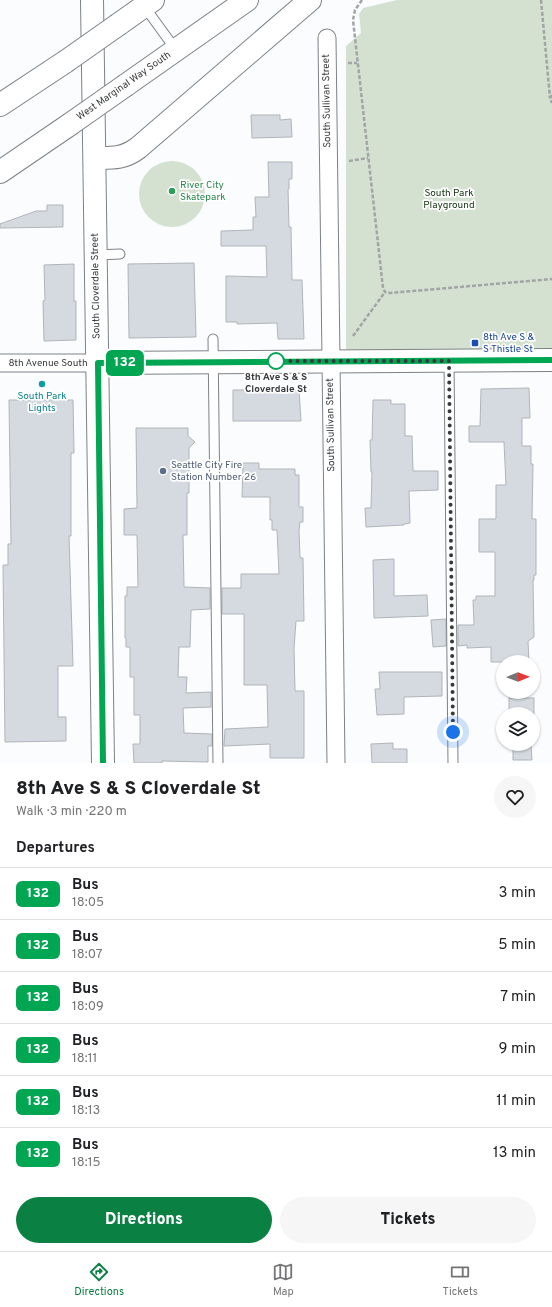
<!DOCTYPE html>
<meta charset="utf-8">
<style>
body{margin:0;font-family:Overpass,sans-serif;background:#f6f6f6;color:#202124;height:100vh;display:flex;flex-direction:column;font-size:15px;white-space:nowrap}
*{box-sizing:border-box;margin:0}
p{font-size:13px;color:#757577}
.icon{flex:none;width:22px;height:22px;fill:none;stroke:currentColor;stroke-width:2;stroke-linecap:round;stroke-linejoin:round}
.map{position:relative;height:763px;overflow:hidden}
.details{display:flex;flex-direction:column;background:#fff;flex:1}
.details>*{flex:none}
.badge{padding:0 8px;border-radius:6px;font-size:14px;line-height:26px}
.needle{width:26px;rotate:89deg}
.fabs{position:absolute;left:496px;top:655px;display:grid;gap:8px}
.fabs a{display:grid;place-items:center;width:44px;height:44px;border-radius:50%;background:#fff;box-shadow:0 1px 3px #0004;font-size:20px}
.you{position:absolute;width:20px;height:20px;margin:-10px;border:3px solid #fff;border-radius:50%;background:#1a73e8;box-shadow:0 0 0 6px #1a73e833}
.map>.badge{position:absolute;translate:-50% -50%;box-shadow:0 0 0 2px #fff}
h2{padding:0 16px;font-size:15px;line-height:36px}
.round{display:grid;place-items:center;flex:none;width:42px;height:42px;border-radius:21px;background:#f6f6f6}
.summary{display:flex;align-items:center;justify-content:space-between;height:68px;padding:0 16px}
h1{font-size:19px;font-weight:800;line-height:30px}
.cta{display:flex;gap:8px;margin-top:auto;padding:8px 16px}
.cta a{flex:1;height:46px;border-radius:24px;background:#0b8043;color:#fff;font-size:16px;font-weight:800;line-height:46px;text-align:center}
.cta a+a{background:#f6f6f6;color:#202124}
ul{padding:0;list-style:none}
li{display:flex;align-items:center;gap:12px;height:52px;padding:0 16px;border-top:1px solid #e0e0e0}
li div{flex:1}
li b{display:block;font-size:15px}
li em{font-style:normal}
li .badge{min-width:44px;font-weight:700;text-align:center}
.menu{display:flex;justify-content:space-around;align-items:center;height:56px;border-top:1px solid #e0e0e0;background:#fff;font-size:11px;color:#757577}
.menu a{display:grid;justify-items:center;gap:2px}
.menu .active{color:#0b8043}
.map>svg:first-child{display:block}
</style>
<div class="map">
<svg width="552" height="763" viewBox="0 0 552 763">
<rect width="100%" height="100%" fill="#fafcfe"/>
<g fill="#d4e1d1">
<polygon points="397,0 552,0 552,351 346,351 346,46 361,33 359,14 363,8"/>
<circle cx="172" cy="194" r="33"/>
</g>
<g fill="#d4dadf" stroke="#afb5b9">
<polygon points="251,115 280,115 280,120 291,119 292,137 252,138"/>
<polygon points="268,162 292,162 292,179 289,179 289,189 288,189 289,227 291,227 292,280 302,280 304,339 278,339 277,323 237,324 237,322 226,322 226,276 267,277 266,246 221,246 221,231 253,230 253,217 256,217 255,197 269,197"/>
<polygon points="47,205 63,205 63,227 0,228 0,224 36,211 47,211"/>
<polygon points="194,263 196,337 129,338 128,264"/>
<polygon points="74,264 74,301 76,301 76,340 44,341 43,301 45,300 44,265"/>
<polygon points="529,388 530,418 522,418 522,446 531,446 531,464 533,464 532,519 536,519 536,575 534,575 534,580 533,580 534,637 528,641 529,662 491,662 491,647 467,648 467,645 458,646 458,625 474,625 473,600 476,600 476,596 495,596 495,552 479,552 479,519 496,519 496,485 506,485 504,442 469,442 469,426 480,426 481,389"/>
<polygon points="233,390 299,390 301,421 233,421"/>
<polygon points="9,400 73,400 74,453 71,453 71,536 69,536 73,666 58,666 58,717 66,717 66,741 5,742 3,565 8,565 8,544 11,544"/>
<polygon points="373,400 391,400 391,404 405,404 405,436 412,436 413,471 438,471 438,490 409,491 410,523 404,524 404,525 366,527 365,508 371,508 372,472 371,472 370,440 372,440"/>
<polygon points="136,428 188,428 188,436 195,442 189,448 189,493 187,493 187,535 183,535 184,587 210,588 210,609 191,610 190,647 179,647 178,677 187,677 186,693 211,692 211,707 183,708 184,733 212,734 212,746 208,746 208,762 162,761 162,763 134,763 133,744 140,744 140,715 134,715 134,677 130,677 130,647 126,647 126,638 125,638 125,596 127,596 127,587 138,587 137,535 124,535 124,509 137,508"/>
<polygon points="243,463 259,463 259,469 295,469 295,475 299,475 299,507 303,507 303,522 300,522 299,530 300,558 303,558 304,621 296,621 294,648 295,691 304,691 304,758 270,758 270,744 224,746 225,729 268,727 267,685 244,685 244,614 222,614 222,588 241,588 241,574 279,574 277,530 272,530 272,520 270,520 270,497 242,497"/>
<polygon points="394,559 394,596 427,595 428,616 374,618 373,560"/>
<polygon points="446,619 446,646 433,647 431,620"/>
<polygon points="379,672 442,672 442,696 404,697 404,714 377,715 375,689 380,689"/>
<rect x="509" y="698" width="25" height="16"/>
<polygon points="393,743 393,749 407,749 407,763 372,763 371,744"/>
<polygon points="513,744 531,744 532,760 513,760"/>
</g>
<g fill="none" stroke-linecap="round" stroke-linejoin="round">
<g stroke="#7d8287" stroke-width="11">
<g id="lane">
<polyline points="144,6 176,50"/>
<polyline points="96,255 120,254"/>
<polyline points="213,339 218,763"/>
<polyline points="449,361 453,763"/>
</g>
</g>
<g stroke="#7d8287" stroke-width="19">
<g id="street">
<polyline points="327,38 336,763"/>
<polyline points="0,363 98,363"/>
</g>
</g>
<g stroke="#7d8287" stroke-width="24">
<g id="secondary">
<polyline points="92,0 103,763"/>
<polyline points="98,363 552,360"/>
</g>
</g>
<g stroke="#7d8287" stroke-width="24">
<g id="highway">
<polyline points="119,24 153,0"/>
<polyline points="126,85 247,0"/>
<polyline points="0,105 65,62"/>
<path d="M 95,158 C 113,158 123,159 138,148 L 310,0"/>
<polyline points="0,172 69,125"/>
</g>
</g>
<g stroke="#a2a4a6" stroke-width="2.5" stroke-dasharray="4 2" stroke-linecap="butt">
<polyline points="362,0 355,10 353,20 383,288 385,292 390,293 552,279"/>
<polyline points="541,0 550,98"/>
<polyline points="348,63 357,63"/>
<polyline points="552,95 550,98 552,103"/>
<polyline points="349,161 368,158"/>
<polyline points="353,336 385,292"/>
</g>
<use href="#lane" stroke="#fff" stroke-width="9"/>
<use href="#street" stroke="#fff" stroke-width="17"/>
<use href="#secondary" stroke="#fff" stroke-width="22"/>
<use href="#highway" stroke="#fff" stroke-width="22"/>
<g stroke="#7d8287" stroke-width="24" stroke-linecap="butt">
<g id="highway-bridge">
<polyline points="65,62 119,24"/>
<polyline points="69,125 126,85"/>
</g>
</g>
<use href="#highway-bridge" stroke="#fff" stroke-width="22"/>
</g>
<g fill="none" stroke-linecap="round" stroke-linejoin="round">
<g stroke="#fff" stroke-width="9">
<polyline id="line" points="103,763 98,363 552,360"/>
</g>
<use href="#line" stroke="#00a651" stroke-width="6"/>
<polyline stroke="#37393b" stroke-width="4" stroke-dasharray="0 7.2" points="276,361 449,361 453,732"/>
</g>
<circle fill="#2e9e5b" stroke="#fff" stroke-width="1.5" cx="172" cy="191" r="4"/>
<rect fill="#1a4fb4" stroke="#fff" stroke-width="1.5" x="471" y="339" width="8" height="8" rx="2"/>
<circle fill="#fff" stroke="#00a651" stroke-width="2" cx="276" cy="361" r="8"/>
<circle fill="#0f9aa8" stroke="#fff" stroke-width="1.5" cx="42" cy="384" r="4"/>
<circle fill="#5c6f8a" stroke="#fff" stroke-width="1.5" cx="163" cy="471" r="4"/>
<g text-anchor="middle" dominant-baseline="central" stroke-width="3.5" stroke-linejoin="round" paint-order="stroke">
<g font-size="10" fill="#37393b" stroke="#fff">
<text transform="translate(124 86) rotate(-35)">West Marginal Way South</text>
<text transform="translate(327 101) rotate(-91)">South Sullivan Street</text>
<text transform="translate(96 286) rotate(-91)">South Cloverdale Street</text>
<text x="48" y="363">8th Avenue South</text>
<text transform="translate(331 425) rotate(-91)">South Sullivan Street</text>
</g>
<g font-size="10" fill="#27864d" stroke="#fff" text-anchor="start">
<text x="180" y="185">River City<tspan x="180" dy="12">Skatepark</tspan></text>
</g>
<g font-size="10" fill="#12310e" stroke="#fff">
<text x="449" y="193">South Park<tspan x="449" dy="12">Playground</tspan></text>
</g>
<g font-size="10" fill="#164399" stroke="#fff" text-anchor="start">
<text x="483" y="337">8th Ave S &amp;<tspan x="483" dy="12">S Thistle St</tspan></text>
</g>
<g font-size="10" font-weight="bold" fill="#37393b" stroke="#fff">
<text x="276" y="377">8th Ave S &amp; S<tspan x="276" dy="12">Cloverdale St</tspan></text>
</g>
<g font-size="10" fill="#0d838f" stroke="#fff">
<text x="42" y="396">South Park<tspan x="42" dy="12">Lights</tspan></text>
</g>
<g font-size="10" fill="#4e5e75" stroke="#fff" text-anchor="start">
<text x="171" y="465">Seattle City Fire<tspan x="171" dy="12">Station Number 26</tspan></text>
</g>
</g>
</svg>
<div class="fabs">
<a><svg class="needle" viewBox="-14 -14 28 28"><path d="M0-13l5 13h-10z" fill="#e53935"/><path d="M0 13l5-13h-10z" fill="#757577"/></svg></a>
<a><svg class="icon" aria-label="layers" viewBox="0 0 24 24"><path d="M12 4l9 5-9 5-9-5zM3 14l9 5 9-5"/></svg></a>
</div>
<div class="you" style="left:453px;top:732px"></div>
<b class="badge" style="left:125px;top:363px;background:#00a651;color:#fff">132</b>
</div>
<section class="details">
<div class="summary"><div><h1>8th Ave S &amp; S Cloverdale St</h1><p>Walk · 3 min · 220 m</p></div><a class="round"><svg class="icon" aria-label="heart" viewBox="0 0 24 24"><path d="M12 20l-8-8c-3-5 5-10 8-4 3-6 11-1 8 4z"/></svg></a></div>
<h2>Departures</h2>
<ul>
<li><span class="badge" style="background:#00a651;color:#fff">132</span><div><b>Bus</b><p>18:05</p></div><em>3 min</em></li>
<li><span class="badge" style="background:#00a651;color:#fff">132</span><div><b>Bus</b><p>18:07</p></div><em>5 min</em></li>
<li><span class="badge" style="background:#00a651;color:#fff">132</span><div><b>Bus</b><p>18:09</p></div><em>7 min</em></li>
<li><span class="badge" style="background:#00a651;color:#fff">132</span><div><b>Bus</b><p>18:11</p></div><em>9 min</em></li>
<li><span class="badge" style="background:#00a651;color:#fff">132</span><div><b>Bus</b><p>18:13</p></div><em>11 min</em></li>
<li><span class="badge" style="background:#00a651;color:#fff">132</span><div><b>Bus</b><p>18:15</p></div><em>13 min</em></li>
</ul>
<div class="cta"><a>Directions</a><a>Tickets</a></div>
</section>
<nav class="menu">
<a class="active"><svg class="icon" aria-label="directions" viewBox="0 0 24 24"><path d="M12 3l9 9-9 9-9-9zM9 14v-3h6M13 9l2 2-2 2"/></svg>Directions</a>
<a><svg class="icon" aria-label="map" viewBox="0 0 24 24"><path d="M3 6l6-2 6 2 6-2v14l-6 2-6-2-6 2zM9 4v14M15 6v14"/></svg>Map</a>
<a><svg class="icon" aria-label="tickets" viewBox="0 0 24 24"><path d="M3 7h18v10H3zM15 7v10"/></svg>Tickets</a>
</nav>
